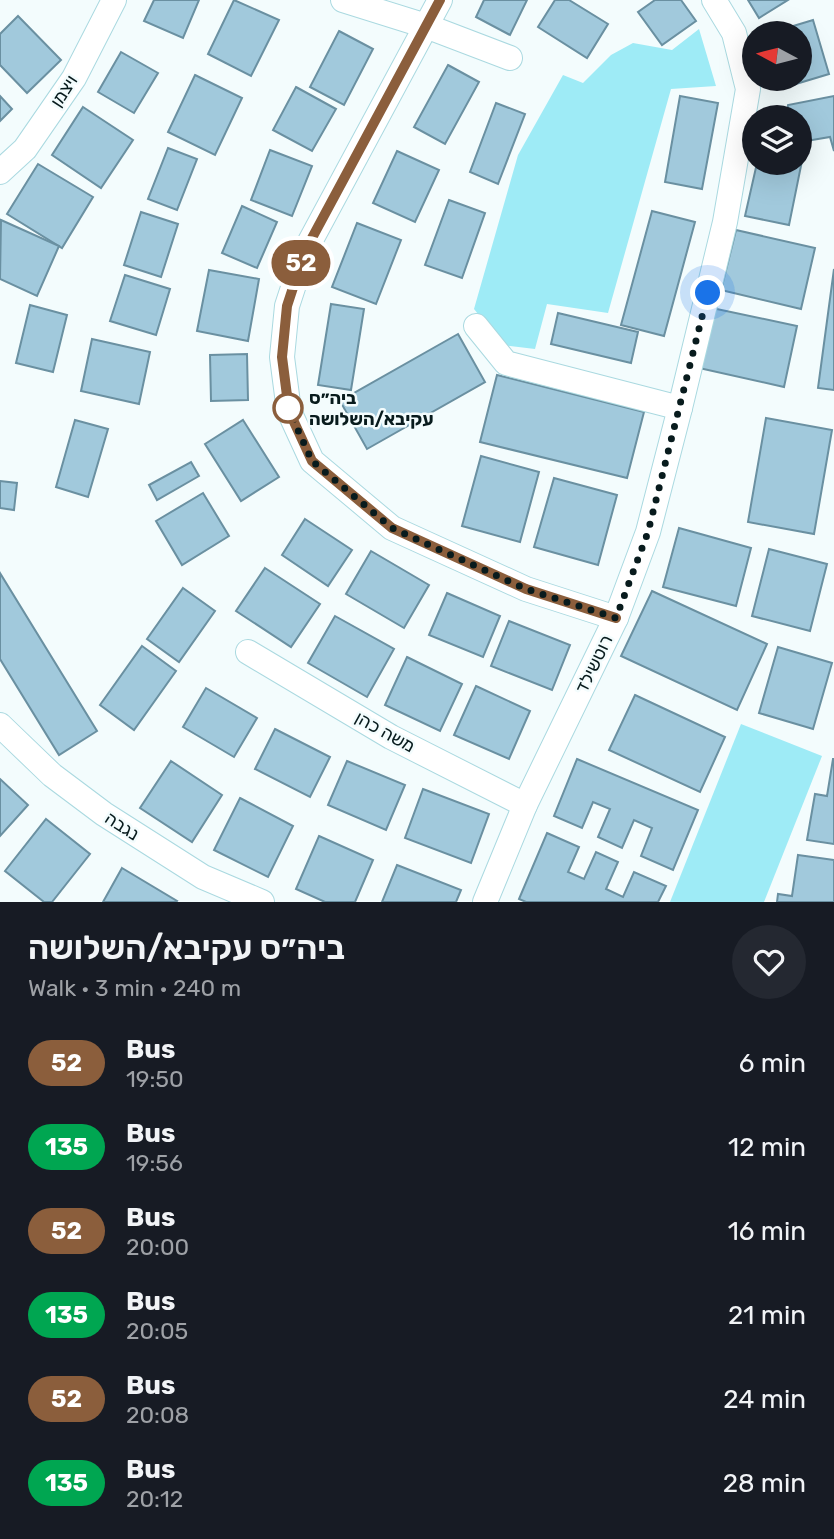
<!DOCTYPE html>
<meta charset="utf-8">
<style>
body{margin:0;font-family:Rubik,"Noto Sans Hebrew",sans-serif;background:#242831;color:#f1f3f6;height:100vh;display:flex;flex-direction:column;font-size:26px;white-space:nowrap}
*{box-sizing:border-box;margin:0}
p{font-size:23px;color:#9ea1a6}
.icon{flex:none;width:38px;height:38px;fill:none;stroke:currentColor;stroke-width:2;stroke-linecap:round;stroke-linejoin:round}
.map{position:relative;height:902px;overflow:hidden}
.panel{display:flex;flex-direction:column;background:#171b24;flex:1}
.panel>*{flex:none}
.badge{padding:0 14px;border-radius:23px;font-size:24px;line-height:46px}
.needle{width:46px;rotate:277deg}
.fabs{position:absolute;left:742px;top:21px;display:grid;gap:14px}
.fabs a{display:grid;place-items:center;width:70px;height:70px;border-radius:50%;background:#171b24;box-shadow:0 7px 28px #0002;font-size:35px}
.you{position:absolute;width:35px;height:35px;margin:-18px;border:5px solid #fff;border-radius:50%;background:#1a73e8;box-shadow:0 0 0 10px #1a73e833}
.map>.badge{position:absolute;translate:-50% -50%;box-shadow:0 0 0 4px #fff}
.round{display:grid;place-items:center;flex:none;width:74px;height:74px;border-radius:37px;background:#242831}
.headline{display:flex;align-items:center;justify-content:space-between;height:119px;padding:0 28px}
h1{font-size:33px;font-weight:600;line-height:52px}
ul{padding:0;list-style:none}
li{display:flex;align-items:center;gap:21px;height:84px;padding:0 28px}
li div{flex:1}
li b{display:block;font-size:26px}
li em{font-style:normal}
li .badge{min-width:77px;font-weight:700;text-align:center}
.map>svg:first-child{display:block}
</style>
<div class="map">
<svg width="834" height="902" viewBox="0 0 834 902">
<rect width="100%" height="100%" fill="#f3fcfd"/>
<g fill="#9eebf6">
<polygon points="699,29 716,86 671,89 608,313 547,304 535,349 503,345 474,309 518,155 563,75 583,83 611,55 633,43 672,50"/>
<polygon points="741,724 822,756 764,902 670,902"/>
</g>
<g fill="#a1c9dc" stroke="#6a90a1" stroke-width="2">
<polygon points="154,0 199,0 183,38 144,21"/>
<polygon points="234,0 279,20 251,76 208,54"/>
<polygon points="484,0 527,0 510,35 476,17"/>
<polygon points="555,0 569,0 608,24 587,58 538,27"/>
<polygon points="655,0 681,0 696,21 662,45 638,12"/>
<polygon points="748,0 788,0 759,18"/>
<polygon points="18,16 61,60 27,93 0,65 0,34"/>
<polygon points="813,20 829,74 786,87 783,79 800,79 800,33 770,33"/>
<polygon points="339,31 373,49 344,105 310,87"/>
<polygon points="121,52 158,73 134,113 98,92"/>
<polygon points="448,65 479,82 445,144 414,127"/>
<polygon points="195,75 242,98 215,155 168,132"/>
<polygon points="296,87 336,109 312,151 273,130"/>
<polygon points="0,96 12,109 0,121"/>
<polygon points="680,96 718,103 702,189 665,182"/>
<polygon points="834,96 834,151 830,137 806,141 789,225 745,216 757,163 800,163 800,117 787,117 788,105"/>
<polygon points="496,103 525,114 498,184 470,172"/>
<polygon points="83,107 133,140 101,188 52,155"/>
<polygon points="168,148 197,159 177,210 148,199"/>
<polygon points="270,150 312,166 292,216 251,200"/>
<polygon points="397,151 439,170 415,222 373,203"/>
<polygon points="38,164 93,197 62,248 7,214"/>
<polygon points="449,200 485,213 462,278 425,265"/>
<polygon points="242,206 277,222 257,268 222,253"/>
<polygon points="652,211 695,222 664,336 621,325"/>
<polygon points="141,212 178,224 161,277 124,265"/>
<polygon points="1,220 59,246 37,296 0,279"/>
<polygon points="357,223 401,240 376,304 332,287"/>
<polygon points="736,230 815,248 801,309 721,290"/>
<polygon points="834,269 834,390 818,388"/>
<polygon points="209,270 259,279 248,341 197,331"/>
<polygon points="125,275 170,289 156,335 110,321"/>
<polygon points="331,304 364,309 351,390 318,385"/>
<polygon points="30,305 67,315 53,372 16,363"/>
<polygon points="712,308 797,326 784,387 699,368"/>
<polygon points="558,313 638,332 631,363 551,344"/>
<polygon points="458,334 485,382 367,449 340,401"/>
<polygon points="92,339 150,352 139,404 81,391"/>
<polygon points="247,354 248,400 211,401 210,355"/>
<polygon points="497,375 644,412 627,478 480,442"/>
<polygon points="766,418 832,430 814,534 748,522"/>
<polygon points="75,420 108,429 88,497 56,487"/>
<polygon points="243,420 279,477 241,501 205,444"/>
<polygon points="481,456 539,472 520,542 462,526"/>
<polygon points="191,462 199,476 157,500 149,485"/>
<polygon points="554,478 617,495 598,565 534,547"/>
<polygon points="0,481 17,483 14,510 0,508"/>
<polygon points="203,493 229,536 182,565 156,521"/>
<polygon points="305,519 352,550 328,586 282,555"/>
<polygon points="679,528 751,548 736,606 663,587"/>
<polygon points="769,549 827,564 810,631 752,616"/>
<polygon points="371,551 429,585 404,628 346,594"/>
<polygon points="265,568 320,604 291,647 236,611"/>
<polygon points="0,573 97,731 59,755 0,659"/>
<polygon points="183,588 215,611 179,662 147,639"/>
<polygon points="652,591 767,644 737,710 621,656"/>
<polygon points="447,593 500,616 483,657 429,635"/>
<polygon points="335,616 394,649 367,697 308,663"/>
<polygon points="509,621 570,645 552,690 491,666"/>
<polygon points="142,646 176,671 134,730 100,705"/>
<polygon points="778,647 832,663 813,729 759,713"/>
<polygon points="407,657 462,684 440,731 385,705"/>
<polygon points="476,686 530,711 509,759 454,735"/>
<polygon points="206,688 257,718 234,757 183,727"/>
<polygon points="635,695 725,737 700,792 609,750"/>
<polygon points="275,729 330,757 310,797 255,769"/>
<polygon points="577,759 698,810 673,870 641,856 652,828 634,820 622,848 598,837 610,809 593,802 582,828 554,816"/>
<polygon points="833,759 834,759 834,844 807,840 815,794 827,796"/>
<polygon points="171,761 222,795 192,842 140,808"/>
<polygon points="347,761 405,785 386,830 328,805"/>
<polygon points="0,779 28,805 0,836"/>
<polygon points="423,789 489,814 471,863 405,838"/>
<polygon points="240,798 293,826 268,877 214,850"/>
<polygon points="46,819 90,854 52,902 44,902 5,871"/>
<polygon points="547,833 579,847 568,872 584,879 596,852 618,862 606,889 623,897 634,872 666,886 658,902 526,902 519,899"/>
<polygon points="319,836 373,860 355,902 325,902 296,889"/>
<polygon points="798,855 834,860 834,902 777,902 778,894 792,896"/>
<polygon points="397,865 461,890 456,902 382,902"/>
<polygon points="122,868 177,901 176,902 103,902"/>
</g>
<g fill="none" stroke-linecap="round" stroke-linejoin="round">
<g stroke="#aad9e0" stroke-width="26">
<g id="street">
<polyline points="343,0 426,26 510,58"/>
<polyline points="440,0 305,251 287,306 282,357 289,411 312,461 392,528 526,589 616,618"/>
<polyline points="0,172 25,149 74,78 114,0"/>
<polyline points="476,326 506,363 680,408"/>
<polyline points="248,652 391,737 525,805"/>
<polyline points="0,725 52,775 104,814 203,877 262,902"/>
<polyline points="485,902 525,805 616,618 648,532 680,408 725,222 748,89 734,33 714,0"/>
</g>
</g>
<use href="#street" stroke="#fff" stroke-width="24"/>
</g>
<g fill="none" stroke-linecap="round" stroke-linejoin="round">
<g stroke="#fff" stroke-width="16">
<polyline id="line" points="440,0 305,251 287,306 282,357 289,411 312,461 392,528 526,589 616,618"/>
</g>
<use href="#line" stroke="#8b5e3c" stroke-width="10"/>
<polyline stroke="#081b1d" stroke-width="7" stroke-dasharray="0 12.6" points="288,408 312,461 392,528 526,589 616,618 648,532 708,293"/>
</g>
<circle fill="#fff" stroke="#8b5e3c" stroke-width="3.5" cx="288" cy="408" r="14"/>
<g text-anchor="middle" dominant-baseline="central" stroke-width="5" stroke-linejoin="round" paint-order="stroke">
<g font-size="18" fill="#081b1d" stroke="#f3fcfd">
<text transform="translate(64 91) rotate(-57)">ויצמן</text>
<text transform="translate(594 664) rotate(-64)">רוטשילד</text>
<text transform="translate(385 732) rotate(29)">משה כהן</text>
<text transform="translate(122 826) rotate(33)">נגבה</text>
</g>
<g font-size="18" font-weight="bold" fill="#081b1d" stroke="#f3fcfd" text-anchor="start">
<text x="309" y="398">ביה״ס<tspan x="309" dy="21">עקיבא/השלושה</tspan></text>
</g>
</g>
</svg>
<div class="fabs">
<a><svg class="needle" viewBox="-14 -14 28 28"><path d="M0-13l5 13h-10z" fill="#e53935"/><path d="M0 13l5-13h-10z" fill="#9ea1a6"/></svg></a>
<a><svg class="icon" aria-label="layers" viewBox="0 0 24 24"><path d="M12 4l9 5-9 5-9-5zM3 14l9 5 9-5"/></svg></a>
</div>
<div class="you" style="left:708px;top:293px"></div>
<b class="badge" style="left:301px;top:263px;background:#8b5e3c;color:#fff">52</b>
</div>
<section class="panel">
<div class="headline"><div><h1>ביה״ס עקיבא/השלושה</h1><p>Walk · 3 min · 240 m</p></div><a class="round"><svg class="icon" aria-label="heart" viewBox="0 0 24 24"><path d="M12 20l-8-8c-3-5 5-10 8-4 3-6 11-1 8 4z"/></svg></a></div>
<ul>
<li><span class="badge" style="background:#8b5e3c;color:#fff">52</span><div><b>Bus</b><p>19:50</p></div><em>6 min</em></li>
<li><span class="badge" style="background:#00a651;color:#fff">135</span><div><b>Bus</b><p>19:56</p></div><em>12 min</em></li>
<li><span class="badge" style="background:#8b5e3c;color:#fff">52</span><div><b>Bus</b><p>20:00</p></div><em>16 min</em></li>
<li><span class="badge" style="background:#00a651;color:#fff">135</span><div><b>Bus</b><p>20:05</p></div><em>21 min</em></li>
<li><span class="badge" style="background:#8b5e3c;color:#fff">52</span><div><b>Bus</b><p>20:08</p></div><em>24 min</em></li>
<li><span class="badge" style="background:#00a651;color:#fff">135</span><div><b>Bus</b><p>20:12</p></div><em>28 min</em></li>
</ul>
</section>
